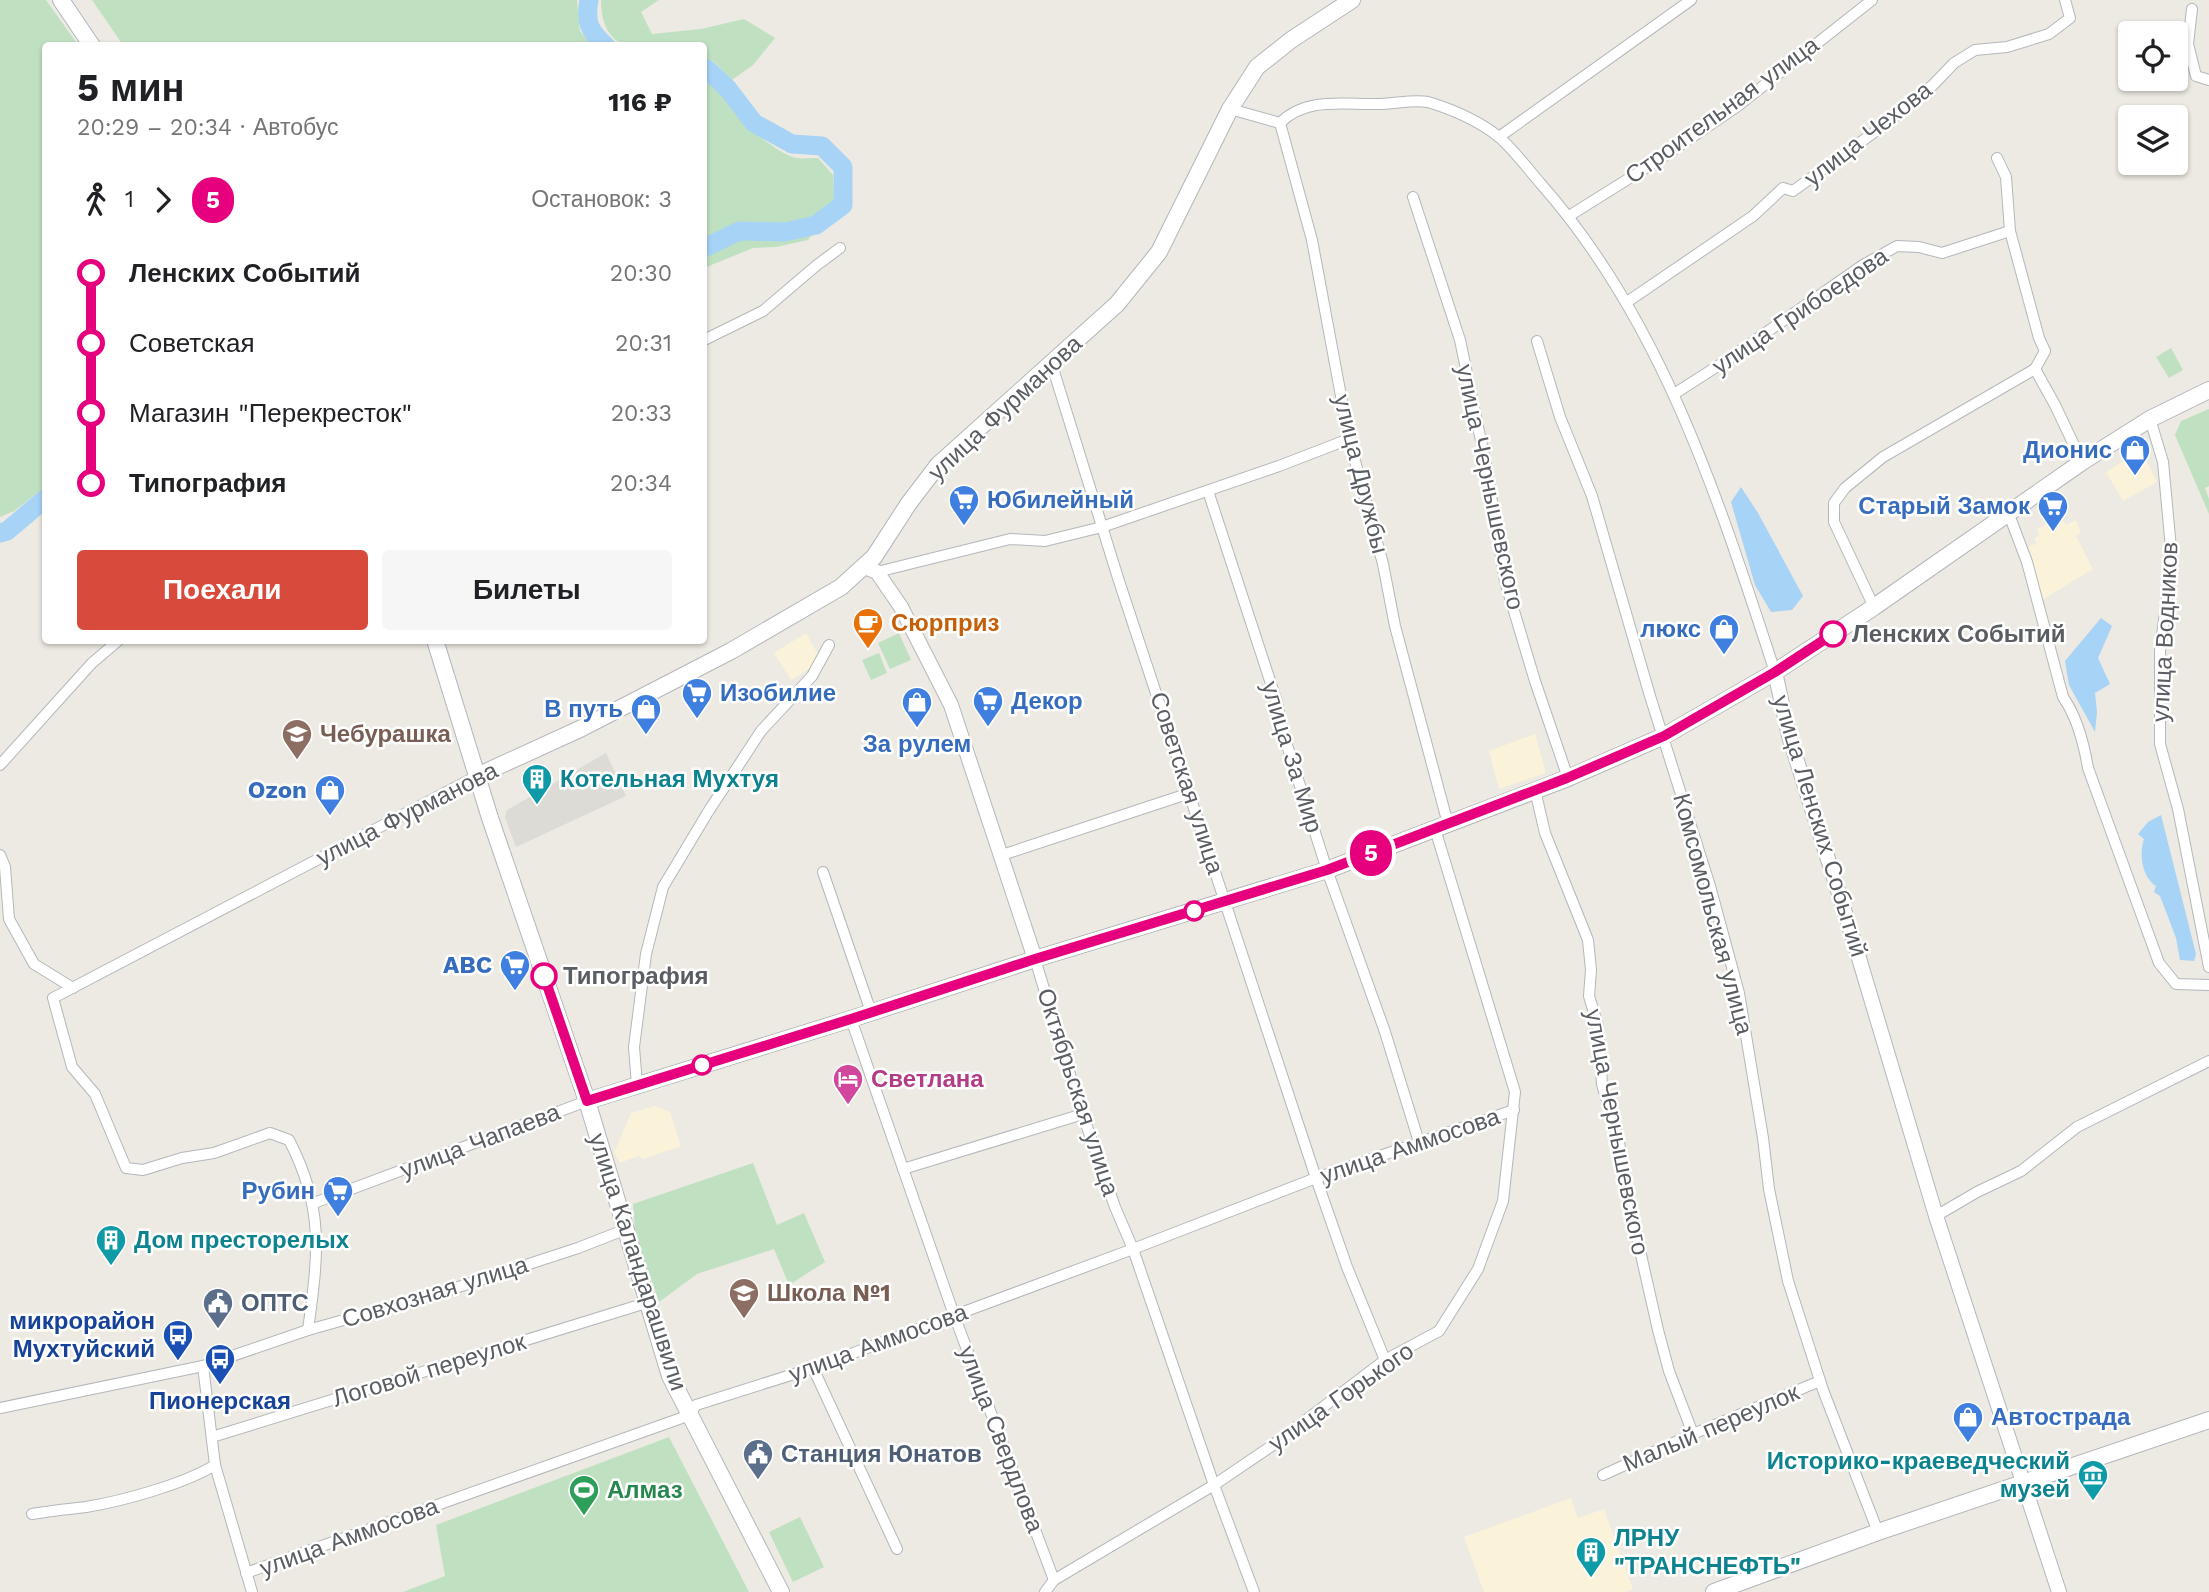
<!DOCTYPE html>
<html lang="ru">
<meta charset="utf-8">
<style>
body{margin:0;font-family:"Work Sans",sans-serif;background:#f6f6f6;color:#202124;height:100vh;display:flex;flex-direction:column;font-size:26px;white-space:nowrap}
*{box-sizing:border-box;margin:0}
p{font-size:23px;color:#757577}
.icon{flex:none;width:38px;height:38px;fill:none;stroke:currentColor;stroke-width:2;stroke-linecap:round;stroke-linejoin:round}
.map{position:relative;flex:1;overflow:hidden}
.drawer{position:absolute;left:42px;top:42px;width:665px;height:602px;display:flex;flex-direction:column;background:#fff;border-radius:7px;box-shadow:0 2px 5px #0004}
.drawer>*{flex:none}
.badge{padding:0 14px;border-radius:23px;font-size:24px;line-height:46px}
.fabs{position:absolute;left:2118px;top:21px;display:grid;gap:14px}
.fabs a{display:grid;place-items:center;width:70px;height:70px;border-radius:7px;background:#fff;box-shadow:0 2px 5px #0004;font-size:35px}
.map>.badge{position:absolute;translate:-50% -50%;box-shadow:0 0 0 4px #fff}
.legs{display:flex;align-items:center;gap:10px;height:77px;padding:0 35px;font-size:23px}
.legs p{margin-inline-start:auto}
.summary{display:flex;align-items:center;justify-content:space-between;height:119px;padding:0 35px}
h1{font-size:38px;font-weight:700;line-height:52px}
.action{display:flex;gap:14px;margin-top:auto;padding:14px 35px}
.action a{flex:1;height:80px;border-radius:7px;background:#d84a3c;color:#fff;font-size:28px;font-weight:700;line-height:80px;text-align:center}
.action a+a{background:#f6f6f6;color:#202124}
ul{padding:0 35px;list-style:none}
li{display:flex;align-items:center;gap:24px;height:70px;font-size:26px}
li i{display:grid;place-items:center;width:10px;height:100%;margin:0 9px;background:currentColor}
li i::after{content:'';width:18px;height:18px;margin:-9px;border:5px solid;border-radius:50%;background:#fff}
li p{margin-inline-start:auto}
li:first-child i{background:linear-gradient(#0000 50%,currentColor 0)}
li:last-child i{background:linear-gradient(currentColor 50%,#0000 0)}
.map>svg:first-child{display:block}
</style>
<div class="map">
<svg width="2209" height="1592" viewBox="0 0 2209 1592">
<rect width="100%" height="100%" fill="#eceae2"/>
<g fill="#faf3d9">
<polygon points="2141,450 2157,482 2123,501 2106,472"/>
<polygon points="2060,516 2066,525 2076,520 2081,532 2076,536 2093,569 2042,600 2027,548 2037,543 2034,538 2040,535 2037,529"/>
<polygon points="806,633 819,656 812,667 791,680 774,653"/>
<polygon points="1535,734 1546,773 1499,789 1489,751"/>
<polygon points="655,1106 670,1112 681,1146 644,1159 638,1156 620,1163 614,1153 631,1113"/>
<polygon points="1571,1498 1578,1518 1604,1509 1633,1589 1626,1592 1484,1592 1464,1537"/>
</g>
<polygon fill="#dddbd6" points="606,753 626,796 516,847 505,817 507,810"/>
<g fill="#c0e1c1">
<polygon points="0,0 46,0 78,45 46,46 45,490 41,490 14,511 0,517"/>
<polygon points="92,0 577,0 580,31 592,45 123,45"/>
<path d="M 601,0 L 659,0 L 641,12 L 652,34 L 701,29 L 744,19 L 775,38 L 753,65 L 732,80 L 714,62 L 704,59 L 704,46 C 687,46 638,49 626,45 C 606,39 601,18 601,0 Z"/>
<path d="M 704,78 C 722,84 729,106 741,119 C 750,130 781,155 796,158 C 802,159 811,158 818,158 L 833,175 L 834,202 L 813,220 L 755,228 L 743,226 L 727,228 L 704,241 Z"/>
<polygon points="814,231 808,240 776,247 753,248 704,268 704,253 742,238"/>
<polygon points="2171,348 2183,370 2169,378 2156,357"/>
<polygon points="2209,409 2209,486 2205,488 2209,499 2209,514 2175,435 2181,421"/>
<polygon points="899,633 911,660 890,669 878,643"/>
<polygon points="879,653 887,673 871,680 862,660"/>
<polygon points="753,1163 777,1225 804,1213 825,1262 789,1285 774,1249 697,1274 659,1302 635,1232 633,1204"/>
<polygon points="669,1437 749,1592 403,1592 445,1576 436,1525"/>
<polygon points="800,1517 824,1567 793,1582 769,1532"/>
</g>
<g fill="#a7d3f6">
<polygon points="1741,487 1758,513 1803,596 1792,610 1771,612 1755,585 1731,502"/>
<polygon points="2101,618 2112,626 2098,658 2110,684 2095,693 2097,712 2095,732 2069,685 2065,661"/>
<path d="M 2161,815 L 2196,954 L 2194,961 L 2180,960 L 2176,938 L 2160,896 L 2154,892 L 2156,886 C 2142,877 2139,854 2144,839 L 2138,834 L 2148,822 Z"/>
</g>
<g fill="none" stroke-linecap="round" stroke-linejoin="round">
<g stroke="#a7d3f6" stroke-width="19">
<path d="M 589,0 C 585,22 589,31 606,46"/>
<polyline points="704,68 708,70 728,89 754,123 792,144 822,146 843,167 843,205 816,225 785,232 739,231 704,248"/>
<polyline points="0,533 7,531 46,498"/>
</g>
<g stroke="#b4b7bb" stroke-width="12">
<g id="minor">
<polyline points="2192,9 2188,44 2196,76 2209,80"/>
<path d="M 1230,109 L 1280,123 C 1306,96 1346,105 1380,104 C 1395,104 1413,99 1428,102 C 1451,109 1479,121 1499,137 C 1514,150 1528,169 1541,184 C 1663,322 1719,501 1775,672"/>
<polyline points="1280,123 1312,240 1349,439 1383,564 1395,626 1448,824"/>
<polyline points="1499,137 1691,0"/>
<polyline points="1997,158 2006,177 2010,231 2039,338 2045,351 2035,369 2055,405 2082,462"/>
<polyline points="1413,197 1460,340 1486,465 1505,581 1535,681 1568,778"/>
<polyline points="1569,216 1660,159 1739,105 1872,0"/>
<polyline points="1627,302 1753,216 1783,188 1793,191 1876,131 1933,85 1954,63 1975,50 2007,47 2049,34 2070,18 2065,0"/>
<polyline points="704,340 763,311 817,265 840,248"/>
<polyline points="1537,341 1560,417 1592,496 1650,696 1710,886 1739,993 1763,1138 1769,1189 1788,1281 1823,1390 1878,1532"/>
<polyline points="1051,362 1118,578 1316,1178 1347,1267 1385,1360"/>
<polyline points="1674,394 1724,362 1863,265 1897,246 1919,247 1942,253 2010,231"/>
<polyline points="2150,419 2163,462 2172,559 2160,651 2160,744 2178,809 2209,967"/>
<polyline points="1208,491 1276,699 1286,742 1327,870 1385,1032 1419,1142"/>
<path d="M 2008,512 L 2027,562 L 2063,697 C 2077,717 2084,744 2088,768 L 2159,963 L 2176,984 L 2209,985"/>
<polyline points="877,572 1010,539 1045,541 1102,527 1279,466 1349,439"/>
<polyline points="1874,607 1834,522 1834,503 1845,488 1883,457 2035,369"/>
<polyline points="0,765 92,663 119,640"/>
<polyline points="1535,790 1545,833 1588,940 1591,970 1589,996 1598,1026 1602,1084 1619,1142 1627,1193 1658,1330 1669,1371 1693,1434"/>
<polyline points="0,855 5,867 9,919 34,964 73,988"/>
<polyline points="1002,855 1190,793"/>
<polyline points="823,872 871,1012"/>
<polyline points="1035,959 1078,1101 1115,1207 1133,1249 1214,1485 1254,1592"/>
<polyline points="851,1019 954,1315 1054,1580"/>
<polyline points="637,1085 634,1047 646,954 663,887 708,812 761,731 812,676 829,645"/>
<polyline points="903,1169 1083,1114"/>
<polyline points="314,1203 587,1101"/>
<polyline points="1936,1216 1977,1192 2021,1171 2077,1127 2209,1061"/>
<path d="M 308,1330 C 318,1256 325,1209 289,1140 L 270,1133 L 214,1153 L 182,1158 L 143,1170 L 126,1168 L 95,1094 L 72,1067 L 53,998 L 477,776"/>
<polyline points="203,1366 215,1465 252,1592"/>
<polyline points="813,1368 897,1549"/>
<polyline points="0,1408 203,1366 308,1330 440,1293 578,1248 624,1230"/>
<polyline points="212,1437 646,1303"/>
<polyline points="1603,1475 1693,1434 1820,1381"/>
<path d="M 32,1514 C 50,1511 68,1509 86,1507 C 123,1501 184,1484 215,1465"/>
<polyline points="246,1573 690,1415 696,1405 813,1368 1133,1249 1316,1178 1514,1110"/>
<polyline points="1045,1592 1054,1580 1214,1485 1273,1445 1385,1360 1439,1331 1478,1269 1503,1201 1515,1092 1435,829"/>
</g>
</g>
<g stroke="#b4b7bb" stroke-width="16">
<g id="tertiary">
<polyline points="865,567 877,572 901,607 951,705 1035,959"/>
<polyline points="1775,672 1789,736 1853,938 1936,1216 2059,1592"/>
</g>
</g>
<g stroke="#b4b6bb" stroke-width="18">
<g id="secondary">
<polyline points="61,0 92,46"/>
<polyline points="435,640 490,818 587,1101 670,1376 781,1592"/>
<polyline points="477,776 582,728 731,651 841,587 874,557 909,503 938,465 1117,304 1159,252 1230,109 1257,67 1291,40 1352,0"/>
<polyline points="587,1101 851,1019 1035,959 1327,870 1568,778 1664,736 1775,672 1874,607 2082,462 2150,419 2209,390"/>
<polyline points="1714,1592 1878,1532 2209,1420"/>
</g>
</g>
<use href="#minor" stroke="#fff" stroke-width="10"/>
<use href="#tertiary" stroke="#fff" stroke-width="14"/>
<use href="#secondary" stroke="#fff" stroke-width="16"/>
</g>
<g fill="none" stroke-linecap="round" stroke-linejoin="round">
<g stroke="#fff" stroke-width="16">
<polyline id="line-1" points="544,976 587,1101 851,1019 1035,959 1327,870 1567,778 1664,736 1775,672 1833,634"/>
</g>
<use href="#line-1" stroke="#e6007e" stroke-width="10"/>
</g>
<defs>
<g id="shop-pin" transform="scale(1.575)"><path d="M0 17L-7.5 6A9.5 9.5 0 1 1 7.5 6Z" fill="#3f7fe0" stroke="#fff"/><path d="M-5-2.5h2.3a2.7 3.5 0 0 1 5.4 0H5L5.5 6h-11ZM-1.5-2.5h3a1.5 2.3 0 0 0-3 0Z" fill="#fff"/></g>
<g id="supermarket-pin" transform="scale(1.575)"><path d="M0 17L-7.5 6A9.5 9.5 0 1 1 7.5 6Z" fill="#3f7fe0" stroke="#fff"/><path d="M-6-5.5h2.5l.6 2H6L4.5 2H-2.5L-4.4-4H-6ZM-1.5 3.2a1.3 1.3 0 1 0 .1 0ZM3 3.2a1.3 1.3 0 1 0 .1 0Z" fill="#fff"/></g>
<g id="cafe-pin" transform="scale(1.575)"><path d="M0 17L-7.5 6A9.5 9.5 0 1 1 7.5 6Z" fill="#e8710a" stroke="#fff"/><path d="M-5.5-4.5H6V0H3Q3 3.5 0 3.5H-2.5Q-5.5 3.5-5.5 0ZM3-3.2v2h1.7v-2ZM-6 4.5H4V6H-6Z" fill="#fff"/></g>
<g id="school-pin" transform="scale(1.575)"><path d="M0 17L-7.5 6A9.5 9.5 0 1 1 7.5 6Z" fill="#8d6e63" stroke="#fff"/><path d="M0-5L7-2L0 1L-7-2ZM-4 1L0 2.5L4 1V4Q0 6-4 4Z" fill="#fff"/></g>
<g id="building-pin" transform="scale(1.575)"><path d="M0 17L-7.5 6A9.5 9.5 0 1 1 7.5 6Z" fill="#0f9aa8" stroke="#fff"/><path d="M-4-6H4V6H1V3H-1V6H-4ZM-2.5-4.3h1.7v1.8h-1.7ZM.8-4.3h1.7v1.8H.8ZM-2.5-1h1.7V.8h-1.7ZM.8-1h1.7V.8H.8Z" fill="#fff"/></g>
<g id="hotel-pin" transform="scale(1.575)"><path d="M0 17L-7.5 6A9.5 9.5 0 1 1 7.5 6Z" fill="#d1479c" stroke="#fff"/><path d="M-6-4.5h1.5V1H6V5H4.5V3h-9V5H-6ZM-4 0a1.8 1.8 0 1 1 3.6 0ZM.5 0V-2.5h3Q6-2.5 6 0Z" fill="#fff"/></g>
<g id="civic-pin" transform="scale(1.575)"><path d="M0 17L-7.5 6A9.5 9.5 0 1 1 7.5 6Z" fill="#5c6f8a" stroke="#fff"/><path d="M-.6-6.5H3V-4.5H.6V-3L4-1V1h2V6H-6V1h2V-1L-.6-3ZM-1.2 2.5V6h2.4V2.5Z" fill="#fff"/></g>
<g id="bus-pin" transform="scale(1.575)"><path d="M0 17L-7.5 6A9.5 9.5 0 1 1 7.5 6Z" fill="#1a4fb4" stroke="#fff"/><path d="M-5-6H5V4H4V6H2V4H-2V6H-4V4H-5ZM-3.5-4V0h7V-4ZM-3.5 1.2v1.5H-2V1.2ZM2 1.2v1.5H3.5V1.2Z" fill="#fff"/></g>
<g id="museum-pin" transform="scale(1.575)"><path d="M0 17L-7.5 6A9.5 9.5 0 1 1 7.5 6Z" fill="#0f9aa8" stroke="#fff"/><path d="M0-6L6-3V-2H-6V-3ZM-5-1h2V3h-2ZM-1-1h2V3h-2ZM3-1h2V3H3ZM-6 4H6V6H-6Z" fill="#fff"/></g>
<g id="stadium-pin" transform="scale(1.575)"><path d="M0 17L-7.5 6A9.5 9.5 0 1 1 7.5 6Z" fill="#2e9e5b" stroke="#fff"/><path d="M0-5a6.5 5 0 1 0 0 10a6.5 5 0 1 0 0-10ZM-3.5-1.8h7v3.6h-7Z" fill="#fff"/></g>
</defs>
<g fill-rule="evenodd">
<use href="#shop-pin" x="2135" y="450"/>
<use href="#supermarket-pin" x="964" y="500"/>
<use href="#supermarket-pin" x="2053" y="506"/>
<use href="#cafe-pin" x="868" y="623"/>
<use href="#shop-pin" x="1724" y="629"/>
<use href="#supermarket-pin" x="697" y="693"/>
<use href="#supermarket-pin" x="988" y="701"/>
<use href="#shop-pin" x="917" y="702"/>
<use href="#shop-pin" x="646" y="709"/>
<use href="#school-pin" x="297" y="734"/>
<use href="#building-pin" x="537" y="779"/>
<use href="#shop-pin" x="330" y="790"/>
<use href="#supermarket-pin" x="515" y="965"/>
<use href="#hotel-pin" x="848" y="1079"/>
<use href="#supermarket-pin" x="338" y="1191"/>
<use href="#building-pin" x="111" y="1240"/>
<use href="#school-pin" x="744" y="1293"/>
<use href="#civic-pin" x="218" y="1303"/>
<use href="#bus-pin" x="178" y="1335"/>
<use href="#bus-pin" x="220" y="1359"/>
<use href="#shop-pin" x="1968" y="1417"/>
<use href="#civic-pin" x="758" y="1454"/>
<use href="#museum-pin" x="2093" y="1475"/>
<use href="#stadium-pin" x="584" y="1490"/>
<use href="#building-pin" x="1591" y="1552"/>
</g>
<g fill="#fff" stroke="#e6007e" stroke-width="3.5">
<circle cx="1833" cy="634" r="12"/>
<circle cx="1194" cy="911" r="9"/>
<circle cx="544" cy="976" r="12"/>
<circle cx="702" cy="1065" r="9"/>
</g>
<g text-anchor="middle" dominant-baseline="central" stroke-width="5" stroke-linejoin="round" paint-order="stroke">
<g font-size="24" fill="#5a5d61" stroke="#fff">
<text transform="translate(1722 110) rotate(-36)">Строительная улица</text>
<text transform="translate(1868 134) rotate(-38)">улица Чехова</text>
<text transform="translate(1800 311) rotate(-34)">улица Грибоедова</text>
<text transform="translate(1005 408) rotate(-43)">улица Фурманова</text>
<text transform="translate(1361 474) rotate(76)">улица Дружбы</text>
<text transform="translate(1490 487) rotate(78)">улица Чернышевского</text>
<text transform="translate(2165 632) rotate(-87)">улица Водников</text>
<text transform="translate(1292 757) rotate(73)">улица За Мир</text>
<text transform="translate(1187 783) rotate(72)">Советская улица</text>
<text transform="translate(407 814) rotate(-27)">улица Фурманова</text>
<text transform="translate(1820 826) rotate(73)">улица Ленских Событий</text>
<text transform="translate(1713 914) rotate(75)">Комсомольская улица</text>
<text transform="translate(1078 1092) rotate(72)">Октябрьская улица</text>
<text transform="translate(1617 1132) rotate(79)">улица Чернышевского</text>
<text transform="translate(480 1141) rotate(-21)">улица Чапаева</text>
<text transform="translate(1410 1146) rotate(-19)">улица Аммосова</text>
<text transform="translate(638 1262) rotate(72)">улица Каландарашвили</text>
<text transform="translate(435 1292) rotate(-17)">Совхозная улица</text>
<text transform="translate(878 1343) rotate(-20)">улица Аммосова</text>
<text transform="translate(429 1370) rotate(-17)">Логовой переулок</text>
<text transform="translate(1341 1397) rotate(-35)">улица Горького</text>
<text transform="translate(1711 1428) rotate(-23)">Малый переулок</text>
<text transform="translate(1001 1439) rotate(69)">улица Свердлова</text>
<text transform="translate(349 1537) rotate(-20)">улица Аммосова</text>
</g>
<g font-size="24" font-weight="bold" fill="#366cbe" stroke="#fff" text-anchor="end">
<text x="2112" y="450">Дионис</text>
<text x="987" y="500" text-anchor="start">Юбилейный</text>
<text x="2030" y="506">Старый Замок</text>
<text x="1701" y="629">люкс</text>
<text x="720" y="693" text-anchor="start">Изобилие</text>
<text x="1011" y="701" text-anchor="start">Декор</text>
<text x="623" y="709">В путь</text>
<text x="917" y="744" text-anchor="middle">За рулем</text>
<text x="307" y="790">Ozon</text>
<text x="492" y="965">ABC</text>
<text x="315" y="1191">Рубин</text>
<text x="1991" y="1417" text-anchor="start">Автострада</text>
</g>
<g font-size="24" font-weight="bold" fill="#c56008" stroke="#fff" text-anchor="start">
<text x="891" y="623">Сюрприз</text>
</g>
<g font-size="24" font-weight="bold" fill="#5a5d61" stroke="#fff" text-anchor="start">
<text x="1852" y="634">Ленских Событий</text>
<text x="563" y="976">Типография</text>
</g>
<g font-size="24" font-weight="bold" fill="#785e54" stroke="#fff" text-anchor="start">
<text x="320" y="734">Чебурашка</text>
<text x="767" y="1293">Школа №1</text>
</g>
<g font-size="24" font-weight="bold" fill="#0d838f" stroke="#fff" text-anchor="start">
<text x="560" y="779">Котельная Мухтуя</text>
<text x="134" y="1240">Дом престорелых</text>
<text x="2070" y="1461" text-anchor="end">Историко-краеведческий<tspan x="2070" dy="28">музей</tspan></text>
<text x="1614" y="1538">ЛРНУ<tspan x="1614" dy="28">"ТРАНСНЕФТЬ"</tspan></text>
</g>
<g font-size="24" font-weight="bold" fill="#b23c85" stroke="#fff" text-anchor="start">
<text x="871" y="1079">Светлана</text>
</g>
<g font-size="24" font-weight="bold" fill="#4e5e75" stroke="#fff" text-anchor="start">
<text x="241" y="1303">ОПТС</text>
<text x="781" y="1454">Станция Юнатов</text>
</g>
<g font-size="24" font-weight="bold" fill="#164399" stroke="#fff" text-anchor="end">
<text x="155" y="1321">микрорайон<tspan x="155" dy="28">Мухтуйский</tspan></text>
<text x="220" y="1401" text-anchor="middle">Пионерская</text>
</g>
<g font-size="24" font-weight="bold" fill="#27864d" stroke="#fff" text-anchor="start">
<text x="607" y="1490">Алмаз</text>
</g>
</g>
</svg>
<div class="fabs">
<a><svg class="icon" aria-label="locate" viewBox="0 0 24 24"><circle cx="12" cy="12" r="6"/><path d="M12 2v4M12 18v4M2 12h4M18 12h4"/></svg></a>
<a><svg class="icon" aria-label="layers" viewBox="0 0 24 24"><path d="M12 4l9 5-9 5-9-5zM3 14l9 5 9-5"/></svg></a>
</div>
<b class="badge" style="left:1371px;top:853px;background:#e6007e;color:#fff">5</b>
<section class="drawer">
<div class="summary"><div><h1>5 мин</h1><p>20:29 – 20:34 · Автобус</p></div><b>116 ₽</b></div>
<div class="legs"><svg class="icon" aria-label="walk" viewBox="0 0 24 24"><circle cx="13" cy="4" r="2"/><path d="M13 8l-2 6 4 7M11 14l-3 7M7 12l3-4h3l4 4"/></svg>1<svg class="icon" aria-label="forward" viewBox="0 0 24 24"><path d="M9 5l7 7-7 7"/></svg><b class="badge" style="background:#e6007e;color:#fff">5</b><p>Остановок: 3</p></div>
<ul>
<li><i style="color:#e6007e"></i><b>Ленских Событий</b><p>20:30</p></li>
<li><i style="color:#e6007e"></i><span>Советская</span><p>20:31</p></li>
<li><i style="color:#e6007e"></i><span>Магазин &quot;Перекресток&quot;</span><p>20:33</p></li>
<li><i style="color:#e6007e"></i><b>Типография</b><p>20:34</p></li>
</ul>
<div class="action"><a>Поехали</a><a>Билеты</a></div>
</section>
</div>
